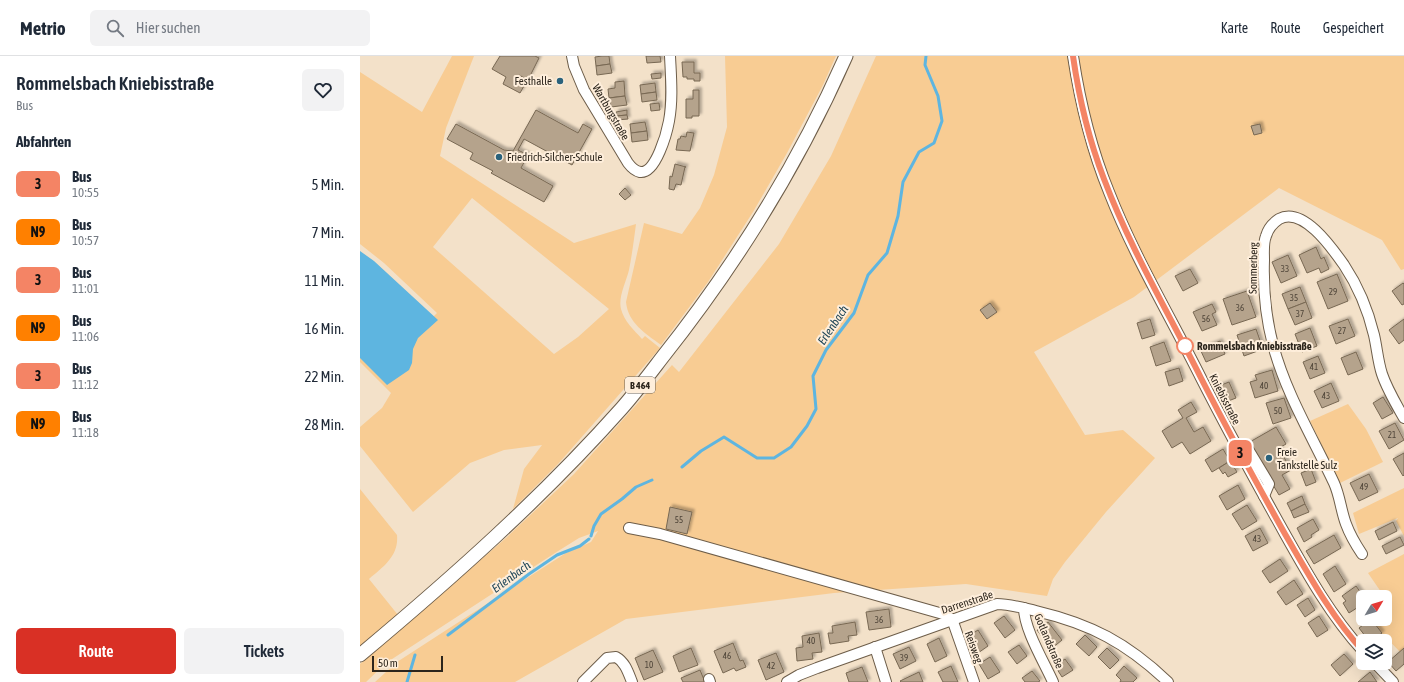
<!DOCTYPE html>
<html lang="de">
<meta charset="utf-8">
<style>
body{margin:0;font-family:"Asap Condensed",sans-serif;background:#f2f2f3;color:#1f2937;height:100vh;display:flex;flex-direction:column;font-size:15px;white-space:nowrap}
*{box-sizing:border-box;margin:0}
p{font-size:13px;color:#747a83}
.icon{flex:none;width:22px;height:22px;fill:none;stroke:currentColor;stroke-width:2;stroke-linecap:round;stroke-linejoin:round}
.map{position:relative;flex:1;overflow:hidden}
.panel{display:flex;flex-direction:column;background:#fff;width:360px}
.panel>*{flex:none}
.badge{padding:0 8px;border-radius:6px;font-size:14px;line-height:26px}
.needle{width:26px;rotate:52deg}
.tools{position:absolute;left:996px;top:534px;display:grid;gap:8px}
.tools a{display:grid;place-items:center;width:36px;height:36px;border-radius:6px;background:#fff;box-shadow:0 4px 16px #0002;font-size:20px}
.scale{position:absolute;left:12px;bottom:10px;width:71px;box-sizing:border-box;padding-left:4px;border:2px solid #2c251c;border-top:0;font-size:11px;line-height:14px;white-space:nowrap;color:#2c251c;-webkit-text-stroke:3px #feeedb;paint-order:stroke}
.map>.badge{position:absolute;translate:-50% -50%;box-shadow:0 0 0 2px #fff}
h2{padding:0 16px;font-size:15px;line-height:36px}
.round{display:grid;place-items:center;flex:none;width:42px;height:42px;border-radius:6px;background:#f2f2f3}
.overview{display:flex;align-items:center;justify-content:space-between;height:68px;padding:0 16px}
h1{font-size:19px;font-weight:600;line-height:30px}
.primary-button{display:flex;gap:8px;margin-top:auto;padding:8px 16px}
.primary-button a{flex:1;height:46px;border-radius:6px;background:#d93025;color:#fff;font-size:16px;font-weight:600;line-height:46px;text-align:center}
.primary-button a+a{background:#f2f2f3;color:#1f2937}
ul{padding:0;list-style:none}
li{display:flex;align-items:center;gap:12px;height:48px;padding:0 16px}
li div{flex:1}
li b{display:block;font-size:15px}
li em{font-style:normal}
li .badge{min-width:44px;font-weight:700;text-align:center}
header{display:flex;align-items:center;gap:24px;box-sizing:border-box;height:56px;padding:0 20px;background:#fff;border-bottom:1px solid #e0e1e3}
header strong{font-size:19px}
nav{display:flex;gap:22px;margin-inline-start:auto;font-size:14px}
.search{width:280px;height:36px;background:#f2f2f3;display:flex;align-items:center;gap:10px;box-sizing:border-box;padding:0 14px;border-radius:6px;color:#747a83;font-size:15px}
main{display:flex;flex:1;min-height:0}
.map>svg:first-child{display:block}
</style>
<header>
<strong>Metrio</strong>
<div class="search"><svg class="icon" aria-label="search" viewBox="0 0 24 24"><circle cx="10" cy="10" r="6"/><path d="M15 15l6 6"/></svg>Hier suchen</div>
<nav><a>Karte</a><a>Route</a><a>Gespeichert</a></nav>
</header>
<main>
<section class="panel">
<div class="overview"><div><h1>Rommelsbach Kniebisstraße</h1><p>Bus</p></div><a class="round"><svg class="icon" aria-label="heart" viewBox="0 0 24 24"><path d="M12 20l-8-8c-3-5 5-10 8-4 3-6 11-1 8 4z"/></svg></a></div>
<h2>Abfahrten</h2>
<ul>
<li><span class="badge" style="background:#f48465;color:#111">3</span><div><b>Bus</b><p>10:55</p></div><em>5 Min.</em></li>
<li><span class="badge" style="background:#ff8000;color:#111">N9</span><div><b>Bus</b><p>10:57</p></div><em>7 Min.</em></li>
<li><span class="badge" style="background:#f48465;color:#111">3</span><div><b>Bus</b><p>11:01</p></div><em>11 Min.</em></li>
<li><span class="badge" style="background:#ff8000;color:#111">N9</span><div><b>Bus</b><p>11:06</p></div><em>16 Min.</em></li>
<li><span class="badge" style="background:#f48465;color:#111">3</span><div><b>Bus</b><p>11:12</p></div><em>22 Min.</em></li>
<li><span class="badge" style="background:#ff8000;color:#111">N9</span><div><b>Bus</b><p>11:18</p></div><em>28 Min.</em></li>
</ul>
<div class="primary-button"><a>Route</a><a>Tickets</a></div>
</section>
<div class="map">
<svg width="1044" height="626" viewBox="0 0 1044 626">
<defs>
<filter id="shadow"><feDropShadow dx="2.5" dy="-2.5" stdDeviation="1" flood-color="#0004"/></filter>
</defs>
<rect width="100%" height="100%" fill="#f3e1c9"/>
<g fill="#f8cc93" fill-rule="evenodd">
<path d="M 92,0 L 114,0 L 86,72 L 80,100 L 214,187 L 276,168 C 274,183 272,199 269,214 C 266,226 258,241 261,253 C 264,265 274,274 282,283 L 285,280 L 300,292 L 198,408 L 153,453 L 164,413 L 182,389 L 144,394 L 110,407 L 53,456 L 0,390 L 0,371 L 22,352 L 31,337 L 0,306 L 0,196 L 73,261 L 77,257 L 24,207 L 0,188 L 0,16 L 62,56 ZM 112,142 L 249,253 L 218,281 L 194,298 L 73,191 Z"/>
<path d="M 365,0 L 476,0 L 463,29 L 427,97 L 393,156 L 348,226 L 301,289 C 285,277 268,267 266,246 L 284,167 L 322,178 L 340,152 L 354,119 L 367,71 Z"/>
<polygon points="516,0 1044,0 1044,213 1041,214 1022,184 919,132 774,241 674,296 725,379 763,374 795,402 746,456 705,506 693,523 687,540 606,528 474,537 266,563 155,626 15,626 37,606 91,571 206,497 231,486 238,475 219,482 195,497 26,607 6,626 0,626 0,608 146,482 214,418 312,309 319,316 419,188 471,100"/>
<polygon points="988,348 1006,373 1023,406 980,427 950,365"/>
<polygon points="1044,432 1044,480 1036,465 1038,462 999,478 993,457"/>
<path d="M 0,433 L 37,479 C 39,500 23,511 9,523 L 38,559 L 0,590 Z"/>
<polygon points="1044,498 1044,600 1008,563 1025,563 1025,553 1030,549 1008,517"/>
</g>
<polygon fill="#5eb5e0" points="0,195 14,205 78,264 58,282 53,293 52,307 49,314 27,329 0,302"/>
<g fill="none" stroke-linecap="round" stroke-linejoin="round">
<g stroke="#5eb5e0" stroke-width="3">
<polyline points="322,411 341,395 364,381 397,402 414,402 431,391 447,370 456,353 453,320 466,294 494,257 508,219 527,197 538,160 543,126 559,96 574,87 582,65 578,40 565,9 566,0"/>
<polyline points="231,480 234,470 241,458 262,443 276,431 292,424"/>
<polyline points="88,579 169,518 197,499 220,490 229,483"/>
<polyline points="47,626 55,599"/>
</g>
</g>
<g fill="#b5a38c" stroke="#786853" filter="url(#shadow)">
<polygon points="140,0 175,0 179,2 168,24 159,19 155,25 164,30 160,37 143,28 146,21 132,13"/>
<polygon points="242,0 249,0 250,8 236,10 235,1"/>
<polygon points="286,0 300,0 301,6 287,7"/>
<polygon points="322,6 334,6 334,17 340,17 340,25 334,25 334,23 327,23 327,21 323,21"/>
<polygon points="250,8 252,17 237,19 236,10"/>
<polygon points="301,17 301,22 292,23 291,18"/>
<polygon points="264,25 265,40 249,42 248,33 255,32 255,26"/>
<polygon points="295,27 296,36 281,38 280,29"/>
<polygon points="333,34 339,34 339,60 332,60 332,62 326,62 326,43 333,43"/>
<polygon points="296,36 297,44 282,46 281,38"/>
<polygon points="265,40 267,49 251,51 249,42"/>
<polygon points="299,47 300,54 291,55 290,48"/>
<polygon points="176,54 218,77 223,68 232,73 212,109 164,83 158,94 168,99 161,112 193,130 184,146 131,117 133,115 110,103 113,97 87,83 96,68 144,94 153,95"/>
<polygon points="267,54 267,59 256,60 256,56"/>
<polygon points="267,59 268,63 257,64 256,60"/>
<polygon points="285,66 287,75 271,77 270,68"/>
<polygon points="900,68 902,77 894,79 891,70"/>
<polygon points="287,75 288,84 272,86 271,77"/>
<polygon points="327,76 334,77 330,95 316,94 318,83 320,83 321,80 326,81"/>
<polygon points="315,108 326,111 325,111 321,129 316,128 314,134 309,133 310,120 312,121"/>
<polygon points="265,132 271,139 265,144 259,138"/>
<polygon points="956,191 961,203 964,201 969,213 961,217 959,212 947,217 939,199"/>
<polygon points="928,199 937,220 921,227 912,206"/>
<polygon points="830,213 838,227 823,235 815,220"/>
<polygon points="977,218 988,245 968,253 957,226"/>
<polygon points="1043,227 1044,228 1044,248 1042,249 1032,235"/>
<polygon points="940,231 946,246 928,253 922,238"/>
<polygon points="887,235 896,261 872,269 863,243"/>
<polygon points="946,246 952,262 935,269 928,253"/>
<polygon points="630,247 637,256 627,263 620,254"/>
<polygon points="852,248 856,256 852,258 857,269 842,275 833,256"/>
<polygon points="790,263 795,279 782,283 777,267"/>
<polygon points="988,263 995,280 976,288 969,270"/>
<polygon points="1044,263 1044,284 1039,288 1029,274"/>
<polygon points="950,272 957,290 942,296 935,278"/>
<polygon points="896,273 903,293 884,300 877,279"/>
<polygon points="860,285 865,298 846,306 840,293"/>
<polygon points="804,286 811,305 796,310 790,291"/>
<polygon points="996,296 1003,313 988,319 981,302"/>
<polygon points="958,300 965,317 950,323 943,306"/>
<polygon points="819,312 823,325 809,330 805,316"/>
<polygon points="912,314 918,335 895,342 890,326 897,324 895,319"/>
<polygon points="869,326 876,342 863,347 856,331"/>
<polygon points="971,327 979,345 962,352 954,335"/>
<polygon points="1023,341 1033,357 1022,363 1013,347"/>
<polygon points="924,342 931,362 913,368 906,347"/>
<polygon points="831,346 837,356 826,362 834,376 843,371 851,385 830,398 822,386 812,392 802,375 823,362 818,354"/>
<polygon points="1035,367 1044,384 1029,393 1019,375"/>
<polygon points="916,371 926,388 919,392 931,414 922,419 930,433 919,439 888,387"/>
<polygon points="863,393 870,405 852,416 845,404"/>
<polygon points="1044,397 1044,419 1043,420 1033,403"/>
<polygon points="870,405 877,416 868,421 865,416 863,418 859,412"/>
<polygon points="951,413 956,426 946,430 941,417"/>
<polygon points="1009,418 1018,436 999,445 990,427"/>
<polygon points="878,429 885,443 867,454 859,440"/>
<polygon points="942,440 945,448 931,455 927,447"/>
<polygon points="945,448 949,456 934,462 931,455"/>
<polygon points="887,449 897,465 882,474 872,458"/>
<polygon points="310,451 332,456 327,478 306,473"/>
<polygon points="953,463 959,474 951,479 952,481 944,486 937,472"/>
<polygon points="1033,466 1037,475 1019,484 1015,475"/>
<polygon points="900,472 908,487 893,495 885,480"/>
<polygon points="974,479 981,492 954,508 946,495"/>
<polygon points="1040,481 1044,489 1026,498 1022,490"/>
<polygon points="920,503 928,515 910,527 902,515"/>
<polygon points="975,510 986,528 974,536 963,518"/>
<polygon points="934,524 943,538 926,549 917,536"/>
<polygon points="996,530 1004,541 1003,548 989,557 983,547 986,545 982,540"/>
<polygon points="948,542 955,554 945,561 937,549"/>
<polygon points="529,553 531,571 509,574 506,556"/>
<polygon points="644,560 655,574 645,582 634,567"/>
<polygon points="959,560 968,574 957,581 948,567"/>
<polygon points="1011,563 1022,577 1012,585 1009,585 999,572"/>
<polygon points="495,566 497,579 488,580 489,585 470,588 468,577 473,577 472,570"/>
<polygon points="688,566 702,584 691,593 677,574"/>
<polygon points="618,574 628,590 618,597 607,581"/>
<polygon points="459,577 462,596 452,597 453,603 437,605 436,592 443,591 442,580"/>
<polygon points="725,579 737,591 729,600 716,588"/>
<polygon points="579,582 587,600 575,606 567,588"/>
<polygon points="373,587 380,605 383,604 386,611 376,615 374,612 363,617 354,595"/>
<polygon points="659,589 667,600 657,608 648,596"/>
<polygon points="549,591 556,605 540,613 533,598"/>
<polygon points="331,592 338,609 319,616 313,600"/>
<polygon points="747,592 759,604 750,613 738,601"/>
<polygon points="1044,592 1044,608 1036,615 1028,606"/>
<polygon points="293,594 303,616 284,624 275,602"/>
<polygon points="416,597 424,616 406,624 398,604"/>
<polygon points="984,598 993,608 980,620 971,609"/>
<polygon points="630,601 640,616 628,623 619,608"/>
<polygon points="705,603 713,614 702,621 695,610"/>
<polygon points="591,610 598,626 583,626 578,616"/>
<polygon points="764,610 777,622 773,626 760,626 761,624 756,619"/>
<polygon points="502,611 508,626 489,626 486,617"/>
<polygon points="340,614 345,626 323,626 321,622"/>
<polygon points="672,615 680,625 678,626 665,626 662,622"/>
<polygon points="559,616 563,626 541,626 540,625"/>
<polygon points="1010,616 1017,626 998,626"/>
</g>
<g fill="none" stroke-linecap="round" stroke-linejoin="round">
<g stroke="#6d5d49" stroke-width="12">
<g id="minor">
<path d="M 212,0 L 214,10 L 224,34 L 268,107 C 271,111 275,115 280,116 C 296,118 307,76 309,65 C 313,44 311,21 310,0"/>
<path d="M 713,0 C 720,46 731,92 749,136 C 774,200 810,260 841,322 C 868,375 896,426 925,478 C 948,519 971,560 1003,595"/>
<polyline points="876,391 888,393 909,428 904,440"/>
<polyline points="269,472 300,478 583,558 592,563 614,626"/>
<path d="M 1002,498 C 996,489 990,479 986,468 C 981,455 980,440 974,427 C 953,382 926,338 913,289 C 906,262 903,233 904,204 C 904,196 903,187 906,180 C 908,173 913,167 919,163 C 943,150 972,192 984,209 C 998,230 1008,254 1014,279 C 1017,292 1018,306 1022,318 C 1027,333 1036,348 1044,362"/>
<path d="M 664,552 C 664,573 684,606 693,626"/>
<polyline points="515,591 526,626"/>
<polyline points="1015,607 1033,626"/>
<polyline points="349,623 350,626"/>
<path d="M 223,626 L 247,602 L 256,601 C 265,606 268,616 272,626"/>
<path d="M 427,626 L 439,619 L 457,612 L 637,548 C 650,548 663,552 676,555 C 731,568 767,587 808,626"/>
</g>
</g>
<g stroke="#6d5d49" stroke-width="15">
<path id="major" d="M 0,599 C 92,522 182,442 262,352 C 276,336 288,320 301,303 C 375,210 438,109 486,0"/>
</g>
<use href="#minor" stroke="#fff" stroke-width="10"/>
<use href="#major" stroke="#fff" stroke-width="13"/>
</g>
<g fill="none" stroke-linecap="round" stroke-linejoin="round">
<g stroke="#fff" stroke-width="9">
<path id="line" d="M 713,0 C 719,42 729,84 744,123 C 770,192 808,256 841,322 C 868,375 896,426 925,478 C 949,519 971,560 1003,595"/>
</g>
<use href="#line" stroke="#f48465" stroke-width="6"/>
</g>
<g fill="#2a627c" stroke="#feeedb" stroke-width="1.5">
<circle cx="200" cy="25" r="4"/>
<circle cx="139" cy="101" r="4"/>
<circle cx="909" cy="402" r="4"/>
</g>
<circle fill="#fff" stroke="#f48465" stroke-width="2" cx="825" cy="290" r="8"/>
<g text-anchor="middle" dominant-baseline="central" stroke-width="4" stroke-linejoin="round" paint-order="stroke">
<g font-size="9" fill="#4e4438">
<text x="925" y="213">33</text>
<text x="973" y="236">29</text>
<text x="934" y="242">35</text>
<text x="880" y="252">36</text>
<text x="940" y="258">37</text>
<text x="846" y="263">56</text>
<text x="982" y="275">27</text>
<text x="954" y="311">41</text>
<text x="904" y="330">40</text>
<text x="966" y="340">43</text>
<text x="918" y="355">50</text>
<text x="1032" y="379">21</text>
<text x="1004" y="431">49</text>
<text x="319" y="464">55</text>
<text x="897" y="483">43</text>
<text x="519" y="564">36</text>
<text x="451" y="585">40</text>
<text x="367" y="600">46</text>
<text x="544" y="602">39</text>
<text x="289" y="609">10</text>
<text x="411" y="610">42</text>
</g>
<rect fill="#feeedb" stroke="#6b6155" stroke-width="1" x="265" y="321" width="30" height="16" rx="3"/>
<g font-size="10" font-weight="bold" fill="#2c251c">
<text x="280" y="329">B 464</text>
</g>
<g font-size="11" fill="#2c251c" stroke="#feeedb" text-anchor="start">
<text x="192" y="25" text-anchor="end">Festhalle</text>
<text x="147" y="101">Friedrich-Silcher-Schule</text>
<text x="917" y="396">Freie<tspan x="917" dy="13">Tankstelle Sulz</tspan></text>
</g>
<g font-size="11" fill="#2c251c" stroke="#feeedb">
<text transform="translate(251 56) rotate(60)">Wartburgstraße</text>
<text transform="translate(893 212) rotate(-89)">Sommerberg</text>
<text transform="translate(865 343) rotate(63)">Kniebisstraße</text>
<text transform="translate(607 546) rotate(-18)">Darrenstraße</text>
<text transform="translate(689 585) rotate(67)">Gotlandstraße</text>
<text transform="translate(614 591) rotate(70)">Reisweg</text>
</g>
<g font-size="11" font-weight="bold" fill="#2c251c" stroke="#feeedb" text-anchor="start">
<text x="837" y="290">Rommelsbach Kniebisstraße</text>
</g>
<g font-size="12" font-style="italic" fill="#204658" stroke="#feeedb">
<text transform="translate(473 269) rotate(-56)">Erlenbach</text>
<text transform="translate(151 521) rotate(-36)">Erlenbach</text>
</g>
</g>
</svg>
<div class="tools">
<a><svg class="needle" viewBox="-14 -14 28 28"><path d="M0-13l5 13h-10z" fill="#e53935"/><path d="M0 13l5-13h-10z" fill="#747a83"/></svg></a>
<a><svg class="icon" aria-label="layers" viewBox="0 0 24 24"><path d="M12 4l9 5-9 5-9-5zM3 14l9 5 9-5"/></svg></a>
</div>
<div class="scale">50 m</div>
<b class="badge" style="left:880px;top:397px;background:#f48465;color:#111">3</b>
</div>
</main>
